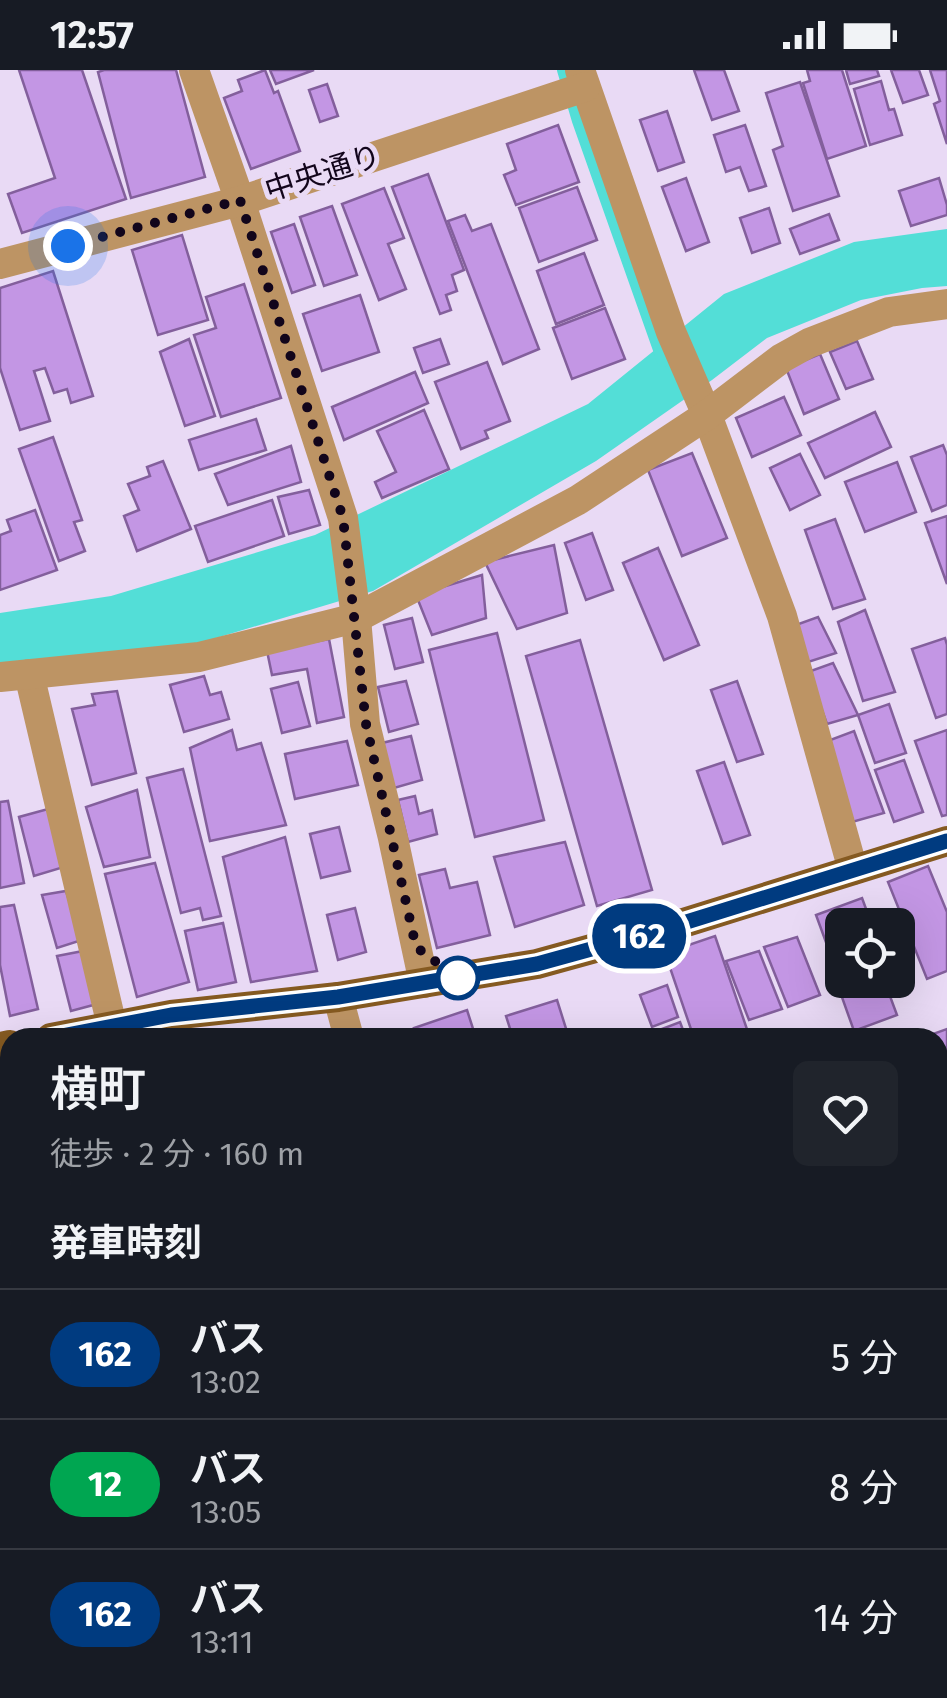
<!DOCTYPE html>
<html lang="ja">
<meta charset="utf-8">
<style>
body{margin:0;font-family:"Fira Sans","Noto Sans JP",sans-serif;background:#20242c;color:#f1f3f6;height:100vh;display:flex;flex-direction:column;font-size:38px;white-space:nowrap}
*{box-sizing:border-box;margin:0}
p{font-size:32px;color:#9ea1a6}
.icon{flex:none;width:55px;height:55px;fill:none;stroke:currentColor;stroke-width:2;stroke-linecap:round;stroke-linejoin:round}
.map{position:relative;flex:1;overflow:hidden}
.panel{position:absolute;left:0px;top:958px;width:948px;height:672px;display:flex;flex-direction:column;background:#171b24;border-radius:30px 30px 0 0;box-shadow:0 10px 40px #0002}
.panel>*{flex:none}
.badge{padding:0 20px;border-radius:32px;font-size:35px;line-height:65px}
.buttons{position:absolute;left:825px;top:838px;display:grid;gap:20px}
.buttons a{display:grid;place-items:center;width:90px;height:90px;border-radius:15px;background:#171b24;box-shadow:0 10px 40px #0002;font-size:50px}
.you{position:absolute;width:50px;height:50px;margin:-25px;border:8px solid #fff;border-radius:50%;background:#1a73e8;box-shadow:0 0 0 15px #1a73e833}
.map>.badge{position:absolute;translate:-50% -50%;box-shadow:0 0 0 5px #fff}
h2{padding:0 50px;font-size:38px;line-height:90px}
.round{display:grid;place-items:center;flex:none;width:105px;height:105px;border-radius:15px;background:#20242c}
.summary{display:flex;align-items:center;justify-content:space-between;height:170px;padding:0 50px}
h1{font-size:48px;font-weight:600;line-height:75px}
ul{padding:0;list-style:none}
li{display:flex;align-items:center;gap:30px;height:130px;padding:0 50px;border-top:2px solid #363941}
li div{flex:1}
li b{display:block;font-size:38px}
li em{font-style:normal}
li .badge{min-width:110px;font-weight:700;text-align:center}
.status{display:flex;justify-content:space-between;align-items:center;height:70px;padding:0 50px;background:#171b24;direction:ltr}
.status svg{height:28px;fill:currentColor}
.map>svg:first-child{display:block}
</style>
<div class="status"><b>12:57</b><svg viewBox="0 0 49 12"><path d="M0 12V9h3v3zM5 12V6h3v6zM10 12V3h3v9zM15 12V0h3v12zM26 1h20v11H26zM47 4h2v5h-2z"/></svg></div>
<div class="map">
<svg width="947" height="1628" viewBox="0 0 947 1628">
<rect width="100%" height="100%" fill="#e9daf5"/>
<polygon fill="#53ded7" points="947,159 947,216 922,218 861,230 767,268 712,310 596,391 373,521 193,575 0,594 0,543 111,526 315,465 588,334 724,224 854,172"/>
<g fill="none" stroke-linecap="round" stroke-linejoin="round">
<polyline stroke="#53ded7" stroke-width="12" points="563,0 578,51 663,291"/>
</g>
<g fill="#c396e4" stroke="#835f9c" stroke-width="2.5">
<polygon points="19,0 82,0 126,129 22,163 8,124 55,108"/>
<polygon points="104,0 176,0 205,107 131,128 98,2"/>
<polygon points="265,0 274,23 278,21 300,81 251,99 224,28 242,21 238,10"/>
<polygon points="270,0 314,0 276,14"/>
<polygon points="694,0 724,0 739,41 712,50"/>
<polygon points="807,0 842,0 866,76 827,89 803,13 810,11"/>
<polygon points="846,0 877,0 879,6 850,14"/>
<polygon points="891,0 919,0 928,25 903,33"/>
<polygon points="930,0 947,0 947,74 934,34 940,31"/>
<polygon points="881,11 889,40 894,39 902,65 870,75 854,19"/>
<polygon points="800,12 839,126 793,141 773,80 783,76 766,23"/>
<polygon points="327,14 338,46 320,52 309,20"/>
<polygon points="667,41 684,92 658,101 640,50"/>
<polygon points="558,55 579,112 516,135 504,105 516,100 507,74"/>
<polygon points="745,55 766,116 749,121 740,97 726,102 714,65"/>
<polygon points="428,104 464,200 452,205 457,221 446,225 451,240 440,244 392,117"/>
<polygon points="686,108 709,172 686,181 662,117"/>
<polygon points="939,108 947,135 947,145 911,156 899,121"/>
<polygon points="577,117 597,170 539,192 519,138"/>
<polygon points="384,118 404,168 388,174 406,219 379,230 342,134"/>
<polygon points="332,136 357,205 324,216 300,147"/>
<polygon points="769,138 780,173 752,183 740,148"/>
<polygon points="829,144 839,170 800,184 790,159"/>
<polygon points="465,145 472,161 491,154 539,279 503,294 448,151"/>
<polygon points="294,154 315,215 292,223 271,162"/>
<polygon points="182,165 208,250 158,265 132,180"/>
<polygon points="584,183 604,235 556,254 537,201"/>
<polygon points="53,201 93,326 71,333 67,319 54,323 45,298 34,301 50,351 20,360 0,298 0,218"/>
<polygon points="244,214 281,328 221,347 194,265 216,258 206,227"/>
<polygon points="360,225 379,282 322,301 303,244"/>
<polygon points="605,238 625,289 572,309 553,258"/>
<polygon points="189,269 215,346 185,356 160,282"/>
<polygon points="440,269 449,294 423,303 414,278"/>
<polygon points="857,271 873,309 846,319 830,282"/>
<polygon points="820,284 839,329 804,344 786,298"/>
<polygon points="487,292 510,351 485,361 488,368 461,379 435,312"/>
<polygon points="415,302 428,333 344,370 332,337"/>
<polygon points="784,327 801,365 752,387 736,348"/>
<polygon points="424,340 449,399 382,428 375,412 396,402 377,361"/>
<polygon points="875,342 891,377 825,408 808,373"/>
<polygon points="256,349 266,380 199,400 189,370"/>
<polygon points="53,367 82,450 74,452 85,481 59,491 19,379"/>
<polygon points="943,375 947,385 947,435 932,441 911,387"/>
<polygon points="291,376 301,412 228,435 215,404"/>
<polygon points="692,383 727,468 682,486 648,400"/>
<polygon points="800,384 820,425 790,440 770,398"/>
<polygon points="163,391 191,459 137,481 124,446 139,440 128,414 150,406 147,397"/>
<polygon points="897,392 916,442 865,462 845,412"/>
<polygon points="309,420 320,455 289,464 278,427"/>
<polygon points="272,430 284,466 208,492 195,456"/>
<polygon points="35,440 57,500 0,520 0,465 11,461 7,450"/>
<polygon points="947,446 947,514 925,453"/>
<polygon points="835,449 865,529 833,539 805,460"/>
<polygon points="592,463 613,520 586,530 565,473"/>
<polygon points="554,475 567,543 517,559 485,492"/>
<polygon points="658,478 699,575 664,590 623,493"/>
<polygon points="482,505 486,548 432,565 416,525"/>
<polygon points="865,540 895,622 863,631 838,552"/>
<polygon points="818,547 836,583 805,593 793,556"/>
<polygon points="412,548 423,592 395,599 384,555"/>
<polygon points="497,563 544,750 475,767 429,580"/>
<polygon points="945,568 947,575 947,644 936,648 912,579"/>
<polygon points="329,569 344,647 317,653 307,599 272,605 267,581"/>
<polygon points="580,570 652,820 597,836 526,586"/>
<polygon points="833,593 858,645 827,654 808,602"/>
<polygon points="204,606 210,625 221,622 229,649 184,662 170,615"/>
<polygon points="406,611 418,654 389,662 378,617"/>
<polygon points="737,611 763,684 737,692 711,620"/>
<polygon points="298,612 310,656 282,663 271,619"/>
<polygon points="117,621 136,703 92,715 72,639 95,635 92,624"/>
<polygon points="889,634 906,683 875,693 858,645"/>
<polygon points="232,660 237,680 261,673 286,755 210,771 190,678"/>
<polygon points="947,660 947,745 942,746 915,671"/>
<polygon points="854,661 884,743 852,752 825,672"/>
<polygon points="411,666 422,710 394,718 382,673"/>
<polygon points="347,671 358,715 295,729 285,684"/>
<polygon points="904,690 923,742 894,752 875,700"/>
<polygon points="724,692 750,765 723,774 697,701"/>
<polygon points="183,699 221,846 203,850 200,838 181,843 147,708"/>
<polygon points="137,720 150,787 104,797 86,737"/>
<polygon points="415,726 419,744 432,740 437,764 408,772 398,730"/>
<polygon points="8,731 24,813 0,818 0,732"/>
<polygon points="48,739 64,797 34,806 19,747"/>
<polygon points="339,757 350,801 321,808 310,764"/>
<polygon points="285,767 317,901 251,912 223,787"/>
<polygon points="565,772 584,835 515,857 494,787"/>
<polygon points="155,793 189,912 137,927 105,804"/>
<polygon points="928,796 947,842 947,901 927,909 888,812"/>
<polygon points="445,799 450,818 477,812 490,865 437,878 419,805"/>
<polygon points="66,821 82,870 57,878 42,825"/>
<polygon points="862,828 872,855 842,855 842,904 838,905 816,845"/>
<polygon points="14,835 38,939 10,946 0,895 0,837"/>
<polygon points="355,838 366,882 338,890 327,845"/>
<polygon points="223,853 236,912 198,920 185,861"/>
<polygon points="715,866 750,968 694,968 665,883"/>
<polygon points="797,867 820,925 788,937 764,877"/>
<polygon points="83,881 97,934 71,941 57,886"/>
<polygon points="759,881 782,939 749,950 726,891"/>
<polygon points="855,910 884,910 897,945 854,961 838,916"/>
<polygon points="667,915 678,947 652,957 640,925"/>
<polygon points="557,930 569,968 513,968 506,946"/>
<polygon points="467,940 476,968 418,968 414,958"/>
<polygon points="680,952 686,968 656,968 654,962"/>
<polygon points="947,959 947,1020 938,1023 938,968 922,968"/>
<polygon points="10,1045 10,1103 0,1069 0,1048"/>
<polygon points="5,1173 10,1188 10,1221 0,1225 0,1175"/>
<polygon points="10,1271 10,1307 8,1308 0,1283 0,1274"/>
</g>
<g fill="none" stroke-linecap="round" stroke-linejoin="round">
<g stroke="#bd9464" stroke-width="30">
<polyline points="194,0 240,131 343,448 356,548 365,654 393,768 424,913"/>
<polyline points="580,0 671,262 707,345 782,546 853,800"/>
<polyline points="0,194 240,131 585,17"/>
<polyline points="29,604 112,956"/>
<polyline points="0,607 199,587 356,548 578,430 707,345 782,288 809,273 889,242 947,234"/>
<polyline points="338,927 349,968"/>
</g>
<g stroke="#a86c0f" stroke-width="30">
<polyline points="938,1128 947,1125"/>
<polyline points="938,1188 947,1185"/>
<polyline points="0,1424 10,1419"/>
<polyline points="0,1480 10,1476"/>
</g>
<g stroke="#855a21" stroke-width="30">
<polyline points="51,968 171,945 338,927 537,894 664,859 947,771"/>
<polyline points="0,977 10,975"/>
</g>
</g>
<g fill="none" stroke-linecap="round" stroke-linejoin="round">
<g stroke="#fff" stroke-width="22">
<polyline id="line" points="51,968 171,945 338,927 537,894 664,859 947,771"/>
</g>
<use href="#line" stroke="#003b80" stroke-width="15"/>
<polyline stroke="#12051b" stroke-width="10" stroke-dasharray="0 18" points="68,176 240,130 343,448 366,654 416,877 458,908"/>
</g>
<circle fill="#fff" stroke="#003b80" stroke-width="5" cx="458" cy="908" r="20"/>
<g text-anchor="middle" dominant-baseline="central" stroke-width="10" stroke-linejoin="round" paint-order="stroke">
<g font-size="30" fill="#12051b" stroke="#e9daf5">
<text transform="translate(323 103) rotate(-18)">中央通り</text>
</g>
</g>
</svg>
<div class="buttons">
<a><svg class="icon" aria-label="locate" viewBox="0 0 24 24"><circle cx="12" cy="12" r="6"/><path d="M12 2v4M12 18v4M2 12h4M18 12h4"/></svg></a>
</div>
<div class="you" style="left:68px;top:176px"></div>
<b class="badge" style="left:639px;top:866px;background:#003b80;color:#fff">162</b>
<section class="panel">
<div class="summary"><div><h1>横町</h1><p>徒歩 · 2 分 · 160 m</p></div><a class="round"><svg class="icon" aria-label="heart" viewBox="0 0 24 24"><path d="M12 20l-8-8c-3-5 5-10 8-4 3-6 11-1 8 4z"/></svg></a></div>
<h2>発車時刻</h2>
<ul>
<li><span class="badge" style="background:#003b80;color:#fff">162</span><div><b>バス</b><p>13:02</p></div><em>5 分</em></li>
<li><span class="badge" style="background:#00a651;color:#fff">12</span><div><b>バス</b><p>13:05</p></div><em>8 分</em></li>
<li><span class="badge" style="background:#003b80;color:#fff">162</span><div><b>バス</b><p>13:11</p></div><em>14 分</em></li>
</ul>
</section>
</div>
